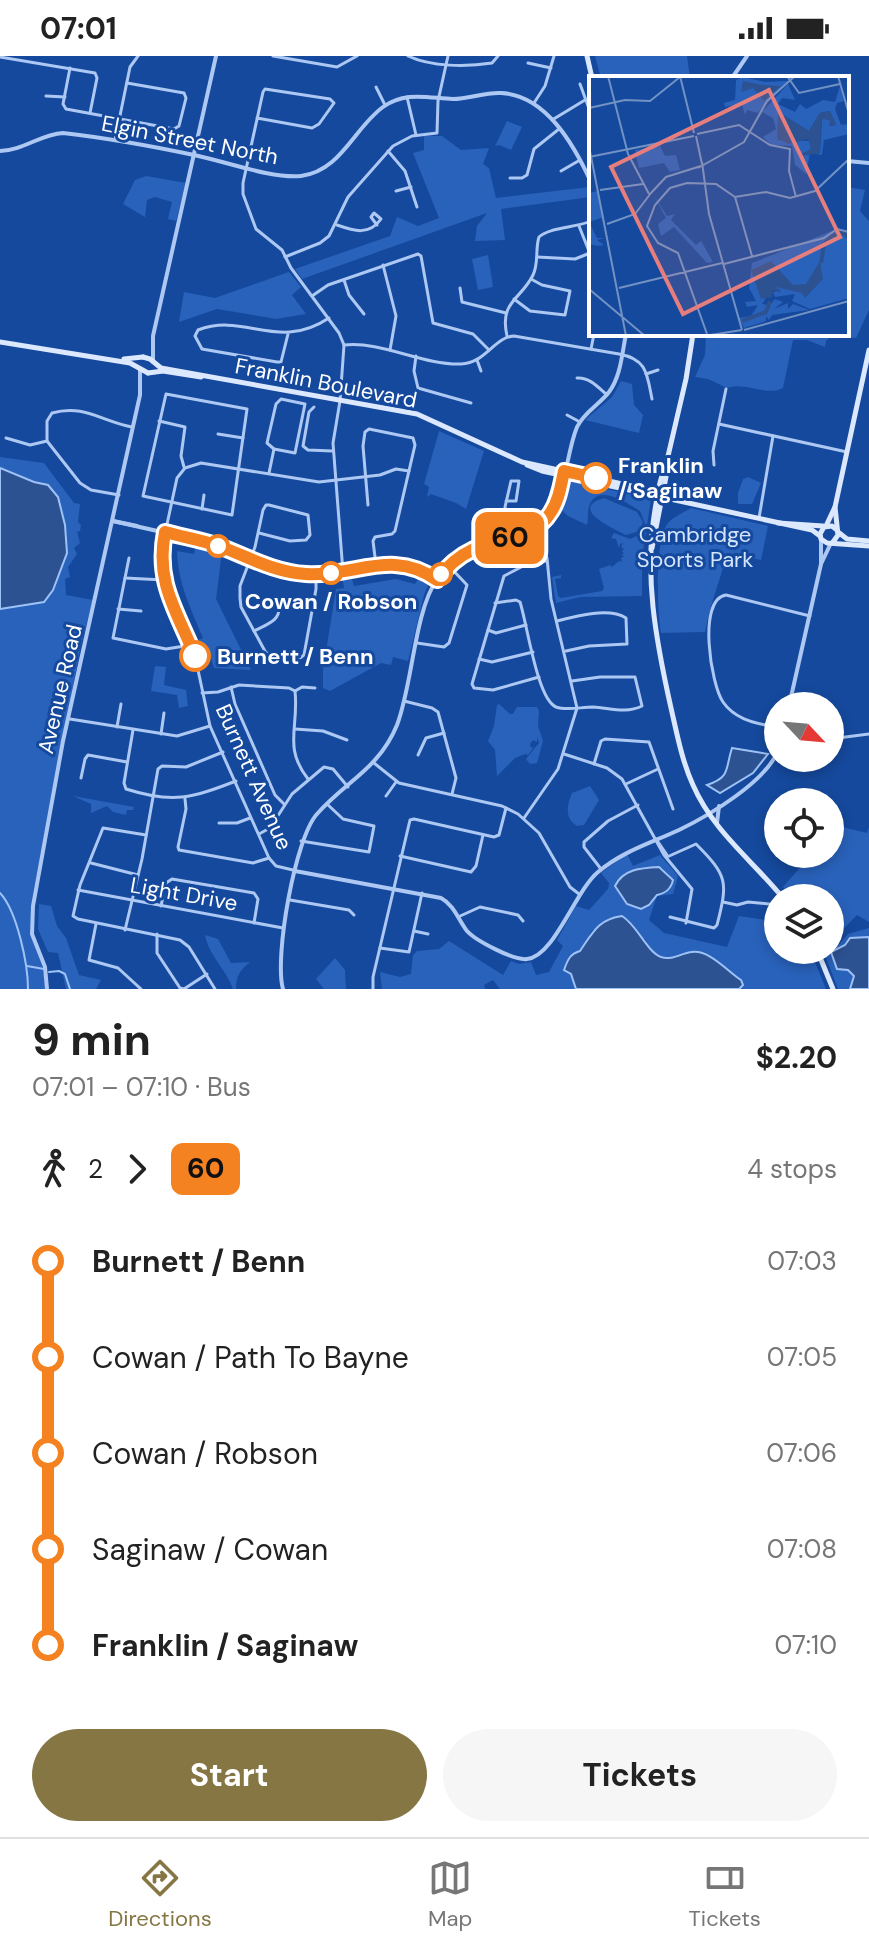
<!DOCTYPE html>
<meta charset="utf-8">
<style>
body{margin:0;font-family:"DM Sans",sans-serif;background:#f6f6f6;color:#222;height:100vh;display:flex;flex-direction:column;font-size:30px;white-space:nowrap}
*{box-sizing:border-box;margin:0}
p{font-size:26px;color:#767676}
.icon{flex:none;width:44px;height:44px;fill:none;stroke:currentColor;stroke-width:2;stroke-linecap:round;stroke-linejoin:round}
.map{position:relative;height:933px;overflow:hidden}
.panel{display:flex;flex-direction:column;background:#fff;flex:1}
.panel>*{flex:none}
.badge{padding:0 16px;border-radius:12px;font-size:28px;line-height:52px}
.needle{width:52px;rotate:116deg}
.fabs{position:absolute;left:764px;top:636px;display:grid;gap:16px}
.fabs a{display:grid;place-items:center;width:80px;height:80px;border-radius:50%;background:#fff;box-shadow:0 4px 12px #0003;font-size:40px}
.map>.badge{position:absolute;translate:-50% -50%;box-shadow:0 0 0 4px #fff}
.legs{display:flex;align-items:center;gap:12px;height:88px;padding:0 32px;font-size:26px}
.legs p{margin-inline-start:auto}
.summary{display:flex;align-items:center;justify-content:space-between;height:136px;padding:0 32px}
h1{font-size:44px;font-weight:700;line-height:60px}
.cta{display:flex;gap:16px;margin-top:auto;padding:16px 32px}
.cta a{flex:1;height:92px;border-radius:48px;background:#857644;color:#fff;font-size:32px;font-weight:700;line-height:92px;text-align:center}
.cta a+a{background:#f6f6f6;color:#222}
ul{padding:0 32px;list-style:none}
li{display:flex;align-items:center;gap:28px;height:96px;font-size:30px}
li i{display:grid;place-items:center;width:12px;height:100%;margin:0 10px;background:currentColor}
li i::after{content:'';width:20px;height:20px;margin:-10px;border:6px solid;border-radius:50%;background:#fff}
li p{margin-inline-start:auto}
li:first-child i{background:linear-gradient(#0000 50%,currentColor 0)}
li:last-child i{background:linear-gradient(currentColor 50%,#0000 0)}
.status{display:flex;justify-content:space-between;align-items:center;height:56px;padding:0 40px;background:#fff;direction:ltr}
.status svg{height:22px;fill:currentColor}
.tabs{display:flex;justify-content:space-around;align-items:center;height:112px;border-top:2px solid #e0e0e0;background:#fff;font-size:22px;color:#767676}
.tabs a{display:grid;justify-items:center;gap:4px}
.tabs .on{color:#857644}
.map>svg:first-child{display:block}
</style>
<div class="status"><b>07:01</b><svg viewBox="0 0 49 12"><path d="M0 12V9h3v3zM5 12V6h3v6zM10 12V3h3v9zM15 12V0h3v12zM26 1h20v11H26zM47 4h2v5h-2z"/></svg></div>
<div class="map">
<svg width="869" height="933" viewBox="0 0 869 933">
<rect width="100%" height="100%" fill="#15499d"/>
<g fill="#2962bb" fill-rule="evenodd">
<polygon points="595,0 687,0 690,22 601,22"/>
<polygon points="507,65 522,71 511,94 499,89 495,90"/>
<polygon points="424,80 442,80 461,94 489,92 483,108 489,112 496,142 590,131 591,141 501,153 505,184 475,185 477,170 487,157 302,223 295,213 390,180 397,161 418,170 439,162 413,97 424,94"/>
<polygon points="146,120 186,127 176,165 168,163 172,146 155,141 147,144 145,161 123,148 135,124"/>
<path d="M 847,131 L 865,134 L 860,155 L 869,165 L 869,254 L 856,282 L 832,279 L 826,285 L 825,291 L 807,284 L 793,284 L 783,332 C 767,341 745,325 727,332 L 708,323 L 695,321 L 705,299 L 706,278 L 847,278 Z"/>
<polygon points="488,199 493,231 478,234 472,203"/>
<polygon points="289,216 301,231 292,239 306,258 276,263 217,253 179,266 184,236 215,242"/>
<polygon points="621,325 632,328 634,349 643,359 639,377 585,364 612,341"/>
<polygon points="439,375 484,395 466,453 456,447 431,438 427,441 429,431 424,428"/>
<polygon points="0,401 44,407 74,447 80,448 78,466 81,469 80,475 77,476 80,487 74,492 77,498 68,511 70,521 65,523 66,539 93,544 81,589 33,838 30,876 43,912 46,933 0,933"/>
<polygon points="748,421 761,427 752,448 738,448 738,437 743,423"/>
<path d="M 566,424 L 651,443 L 642,502 L 642,540 L 580,541 L 556,547 L 552,521 L 561,519 L 561,522 L 555,523 L 558,540 L 561,542 L 602,535 L 604,532 L 599,513 L 610,509 L 612,511 L 619,505 L 622,506 L 621,502 L 624,500 L 621,498 L 624,498 L 622,495 L 624,493 L 621,491 L 623,487 L 620,488 L 619,492 L 616,483 L 611,482 L 614,477 L 630,483 L 641,478 L 645,468 L 640,455 C 628,448 602,429 591,446 C 586,454 589,463 587,469 L 568,460 L 558,451 Z"/>
<path d="M 604,442 L 637,456 L 643,466 L 640,475 L 626,479 C 615,473 567,453 604,442 Z"/>
<path d="M 691,452 L 768,470 L 761,504 L 727,497 C 720,525 710,548 705,576 L 661,577 C 657,554 655,490 666,470 C 670,462 683,457 691,452 Z"/>
<path d="M 196,487 L 222,495 L 216,543 L 251,614 L 214,612 L 207,589 L 196,593 L 193,586 L 203,582 C 191,553 178,528 177,495 L 194,498 Z"/>
<polygon points="350,517 354,530 396,523 415,528 421,518 430,524 424,539 408,605 393,601 391,609 381,607 330,635 323,632 323,614 336,533 344,532 342,519"/>
<polygon points="155,610 166,611 164,629 186,634 188,650 179,652 177,639 151,635"/>
<polygon points="499,648 510,658 513,658 517,651 537,651 539,655 538,670 543,685 537,707 530,708 526,703 539,687 537,680 537,686 533,684 530,688 531,692 534,691 528,699 525,698 515,702 497,720 495,694 488,685 494,670 497,649"/>
<path d="M 590,730 L 599,744 L 584,769 L 577,770 C 564,762 567,749 572,737 Z"/>
<polygon points="73,740 134,751 133,754 127,754 126,759 113,756 107,750 91,757 91,748"/>
<polygon points="830,768 867,777 869,771 869,866 857,859 830,887 830,842 792,842 783,831 812,798 830,798"/>
<path d="M 627,798 L 633,810 L 660,799 L 678,820 L 673,838 L 657,840 L 649,864 L 664,877 L 727,891 L 739,860 L 778,866 L 778,894 L 810,894 L 826,933 L 739,933 L 743,929 L 741,924 L 691,896 C 671,903 655,906 645,883 L 592,874 L 571,918 L 576,933 L 500,933 L 493,924 L 484,929 L 485,933 L 382,933 L 380,916 L 400,921 L 411,918 L 413,899 L 417,895 L 439,893 L 449,885 L 503,919 L 511,905 L 519,908 L 531,906 L 536,919 L 549,916 L 563,890 L 557,884 L 576,850 L 589,854 L 608,833 L 609,827 L 601,817 ZM 649,812 L 662,812 L 673,823 C 670,833 667,837 657,839 C 647,852 642,851 627,848 L 618,836 L 630,815 Z"/>
<polygon points="39,848 51,850 57,870 66,882 79,919 101,924 96,933 66,933 58,897 48,896 38,873"/>
<polygon points="869,872 869,881 850,882 848,914 854,921 850,933 838,933 823,894 830,894 830,887 839,888 848,878"/>
<path d="M 205,879 L 218,883 L 231,907 L 250,906 C 240,914 236,920 236,933 L 233,933 C 226,913 209,900 205,879 Z"/>
<polygon points="335,902 345,914 346,933 324,933 316,923"/>
</g>
<g fill="#2d5291" stroke="#9fc2f6" stroke-width="2">
<polygon points="0,412 34,426 48,429 58,441 65,469 67,497 53,534 44,546 0,553"/>
<path d="M 732,692 L 768,698 L 753,717 L 720,737 L 707,729 C 731,721 725,713 732,692 Z"/>
<path d="M 659,811 L 673,824 C 671,833 666,837 657,839 L 649,849 L 641,853 L 627,848 L 615,830 C 623,813 641,812 659,811 Z"/>
<path d="M 622,860 C 638,870 647,896 661,901 C 672,905 681,897 692,896 C 710,894 727,915 741,924 L 743,929 L 739,933 L 576,933 L 571,918 L 564,914 C 568,903 570,898 580,895 C 593,876 599,863 622,860 Z"/>
<polygon points="869,881 869,933 850,933 854,920 848,914 837,913 831,896 845,889 850,882"/>
</g>
<g fill="none" stroke-linecap="round" stroke-linejoin="round">
<g stroke="#9fc2f6" stroke-width="2">
<path d="M 0,837 C 17,855 28,908 28,933"/>
<polyline points="27,910 44,913"/>
<polyline points="49,916 59,915 65,918 70,933"/>
</g>
<g stroke="#acc8f3" stroke-width="3">
<polyline points="273,0 337,11 357,0"/>
<path d="M 408,0 C 431,11 467,11 492,7 L 498,0"/>
<polyline points="0,1 95,17 97,22 90,57"/>
<polyline points="528,7 551,12"/>
<polyline points="70,12 63,48 66,53 174,73 179,70 186,42 184,37 127,27"/>
<polyline points="580,28 591,58"/>
<polyline points="376,31 385,49"/>
<polyline points="46,40 65,41"/>
<polyline points="407,41 416,79"/>
<polyline points="534,47 545,30 554,0"/>
<polyline points="257,62 312,72 319,68 334,47 330,43 265,33 263,36 243,127 243,138 256,173 282,194 291,212 339,277 344,289 340,345 333,387 343,516"/>
<polyline points="552,64 585,44"/>
<polyline points="115,84 130,11 138,0"/>
<polyline points="388,95 405,115 417,151"/>
<polyline points="561,115 580,104"/>
<polyline points="510,122 522,122 527,119 534,93 559,73"/>
<polyline points="396,135 411,131"/>
<path d="M 337,169 C 354,175 369,180 381,163 L 374,157 L 371,161 L 377,169"/>
<polyline points="579,170 591,200"/>
<polyline points="285,201 320,187 329,180 348,141 393,90 412,80 437,77 438,45 448,0"/>
<polyline points="537,201 575,203 590,197"/>
<polyline points="383,209 396,260 390,294"/>
<polyline points="344,224 349,239 364,258"/>
<polyline points="460,232 462,246 506,257"/>
<polyline points="312,240 328,229 418,198 421,200 433,267 473,278 489,294"/>
<polyline points="514,243 530,255 565,259 570,235 542,229 531,223"/>
<path d="M 288,278 L 281,306 L 277,306 L 202,293 L 195,280 L 198,274 C 245,256 278,296 329,262"/>
<path d="M 507,280 C 499,245 521,244 533,219 C 539,207 535,193 539,181 C 550,171 575,172 591,165"/>
<path d="M 344,289 C 383,285 421,309 461,308 C 486,307 494,281 514,280 L 619,298 C 647,303 647,318 652,343"/>
<polyline points="591,293 594,278"/>
<polyline points="416,300 414,315 418,332 471,347"/>
<polyline points="477,304 481,315"/>
<polyline points="646,318 658,314"/>
<path d="M 577,322 C 589,321 598,331 607,339"/>
<polygon points="166,338 247,353 232,459 143,440"/>
<polygon points="281,343 305,348 295,397 274,393 267,387 276,348"/>
<polyline points="314,351 309,356 303,390 308,394 332,395"/>
<polyline points="567,359 580,366"/>
<polyline points="159,365 185,371 181,400 184,411"/>
<polyline points="719,368 847,396"/>
<polyline points="218,378 243,382"/>
<polyline points="6,382 30,389 47,385"/>
<polyline points="714,409 713,395 726,333"/>
<polyline points="269,417 274,393"/>
<path d="M 119,439 L 91,434 L 80,427 L 47,385 L 47,365 L 52,357 C 84,348 101,365 132,371"/>
<polyline points="368,449 363,390 365,376 369,373 413,382 415,389 395,475 392,478 375,481 373,485 376,509"/>
<polyline points="202,453 204,439"/>
<polyline points="759,462 773,380"/>
<polyline points="507,466 515,471 517,480"/>
<polyline points="259,477 290,485 306,484 310,479 308,459 269,449 266,449 263,454 255,491 240,530 240,542 241,551 266,597 300,602 304,599 316,533 316,518"/>
<polyline points="504,484 503,475 507,466 505,451 511,425 519,425 516,445 506,445"/>
<polyline points="129,502 113,582 166,593 191,589"/>
<polyline points="125,522 164,524"/>
<path d="M 495,547 L 516,544 L 520,546 C 527,567 537,643 556,651 C 567,655 581,651 593,651 C 610,652 626,658 642,650 L 635,621 L 600,621 L 572,625"/>
<polyline points="118,553 141,555"/>
<path d="M 557,565 C 576,560 609,551 626,562 L 627,588 L 589,590 L 566,595"/>
<polyline points="488,574 496,577 526,569"/>
<path d="M 254,575 C 267,568 281,565 279,549"/>
<polyline points="417,587 444,591 449,587 467,529 449,510"/>
<polyline points="479,603 492,606 533,596"/>
<polyline points="539,621 493,634 474,632 472,628 504,520 529,507 547,505"/>
<polyline points="231,631 235,648 275,739 284,748"/>
<path d="M 295,635 C 299,672 283,691 308,723"/>
<polyline points="295,635 302,631 315,632"/>
<polyline points="202,637 218,636 239,629 289,632 295,635"/>
<polyline points="404,645 432,652 438,656 456,722 452,738"/>
<polyline points="70,663 177,680 210,670"/>
<polyline points="117,671 121,648"/>
<path d="M 778,672 C 758,667 736,665 723,646 C 711,629 697,543 726,539 L 810,560"/>
<polyline points="295,673 323,675 347,684"/>
<path d="M 133,674 L 124,727 L 126,733 C 173,748 192,742 236,725"/>
<polyline points="161,678 164,657"/>
<polyline points="830,683 869,678"/>
<polyline points="564,698 607,712 622,723 664,799 692,833 686,867"/>
<polyline points="418,699 426,682 444,677"/>
<polyline points="374,707 399,727 502,750 518,758 539,777 570,831 579,838"/>
<polyline points="594,708 601,685 605,683 649,686 673,753"/>
<polyline points="81,722 85,703 88,699 127,706"/>
<polyline points="626,728 658,713"/>
<polyline points="386,740 396,726"/>
<polyline points="185,743 186,753 178,791 179,794 253,807 269,802"/>
<polyline points="524,762 558,713 577,652 551,543 547,502 533,474"/>
<polyline points="219,767 237,767 250,762"/>
<polyline points="259,778 270,772 292,738 324,711 333,713 348,731"/>
<polyline points="146,779 103,772 80,829 73,860 78,863 180,884 189,891 215,933"/>
<polyline points="656,783 667,799"/>
<polyline points="301,785 369,796 374,770 343,763 327,748"/>
<polyline points="400,800 471,816 476,810 483,779"/>
<path d="M 667,801 L 696,788 C 728,820 728,826 717,869 L 714,872 L 670,861"/>
<polyline points="91,807 138,819"/>
<polyline points="601,813 584,791 584,786 608,765 638,749"/>
<polyline points="293,814 276,810 269,802 210,670 195,600 170,542 161,511 161,496 177,422 185,412 201,407 319,426 380,419 396,413 409,415"/>
<polyline points="78,834 283,872"/>
<polyline points="290,844 349,854 354,859"/>
<polyline points="723,846 737,849 748,846 769,848"/>
<polyline points="161,850 166,827 172,823 254,837 258,843 254,867"/>
<polyline points="458,861 480,851 518,859 523,865"/>
<polyline points="96,868 89,904 118,912 141,933"/>
<polyline points="125,874 142,803 158,713 162,710 186,711 223,696"/>
<polyline points="414,875 428,878"/>
<polyline points="157,878 157,897 180,932 184,933 207,918"/>
<polyline points="380,892 409,896 422,837"/>
<polyline points="373,933 373,921 410,764 414,763 494,781 499,779 506,752"/>
</g>
<g stroke="#acc8f3" stroke-width="4">
<polyline points="732,22 747,0"/>
<path d="M 0,95 C 22,95 41,78 63,77 C 107,82 151,90 194,99 C 224,105 272,123 301,120 C 341,115 354,72 383,51 C 405,35 428,42 453,43 C 469,43 485,36 501,37 C 546,39 574,89 591,126"/>
<polyline points="847,105 869,107"/>
<polyline points="153,306 153,280 216,0"/>
<polyline points="113,465 202,485 267,511 290,517 329,518 393,507 417,512 437,524"/>
<polyline points="113,465 137,470"/>
<polyline points="821,508 821,483"/>
<polyline points="789,650 821,508 831,487"/>
<polyline points="717,767 719,750"/>
<path d="M 295,815 L 441,842 C 454,849 458,863 467,875 C 475,884 514,905 527,903 C 554,901 575,835 598,816 C 623,795 651,787 679,774 C 710,759 765,726 778,695"/>
<polyline points="47,933 45,911 32,878 33,850 63,685 140,339 140,314"/>
<path d="M 283,933 C 274,902 295,782 317,758 C 346,725 379,713 397,669 C 413,627 414,557 437,523 C 466,481 504,495 537,471 C 567,449 564,403 577,371 C 584,356 599,349 609,336 C 621,320 622,297 626,278"/>
</g>
<g stroke="#dce8fd" stroke-width="5">
<polyline points="587,0 592,22"/>
<polyline points="0,286 130,307 148,317"/>
<polyline points="143,301 150,303 161,312 417,358 522,406 677,440 681,444"/>
<polyline points="124,303 143,301"/>
<polyline points="148,317 163,315 201,321"/>
<polyline points="527,409 542,415 812,474 820,480"/>
<path d="M 665,413 C 659,424 658,436 656,448 C 643,517 656,585 671,652 C 677,678 682,705 693,729 C 713,775 752,804 783,842"/>
<polyline points="778,467 823,470"/>
<polyline points="826,470 835,451 869,294"/>
<polyline points="837,474 832,470 824,471 820,478 821,483 827,487 869,490"/>
<polyline points="838,476 847,483 869,485"/>
<polyline points="833,486 838,479 835,451"/>
<polyline points="652,492 666,421 665,413 686,323 693,278"/>
<polyline points="817,894 833,933"/>
</g>
</g>
<g fill="none" stroke-linecap="round" stroke-linejoin="round">
<g stroke="#fff" stroke-width="18">
<path id="line-1" d="M 195,600 C 177,555 155,527 165,476 C 183,481 201,484 219,490 C 248,501 274,516 306,518 C 355,521 392,492 437,524 C 447,510 459,500 474,493 C 500,482 535,483 551,456 C 559,444 561,429 564,415 L 596,422"/>
</g>
<use href="#line-1" stroke="#f58220" stroke-width="12"/>
</g>
<g fill="#fff" stroke="#f58220" stroke-width="4">
<circle cx="596" cy="422" r="14"/>
<circle cx="218" cy="490" r="10"/>
<circle cx="331" cy="517" r="10"/>
<circle cx="441" cy="518" r="10"/>
<circle cx="195" cy="600" r="14"/>
</g>
<g text-anchor="middle" dominant-baseline="central" stroke-width="6" stroke-linejoin="round" paint-order="stroke">
<g font-size="22" fill="#fff" stroke="#15499d">
<text transform="translate(190 84) rotate(11)">Elgin Street North</text>
<text transform="translate(326 327) rotate(11)">Franklin Boulevard</text>
<text transform="translate(60 633) rotate(-77)">Avenue Road</text>
<text transform="translate(254 721) rotate(66)">Burnett Avenue</text>
<text transform="translate(184 838) rotate(10)">Light Drive</text>
</g>
<g font-size="22" font-weight="bold" fill="#fff" stroke="#15499d" text-anchor="start">
<text x="618" y="409">Franklin<tspan x="618" dy="25">/ Saginaw</tspan></text>
<text x="331" y="545" text-anchor="middle">Cowan / Robson</text>
<text x="217" y="600">Burnett / Benn</text>
</g>
<g font-size="22" fill="#d5e5fd" stroke="#15499d">
<text x="695" y="478">Cambridge<tspan x="695" dy="25">Sports Park</tspan></text>
</g>
</g>
<g transform="translate(589 20)">
<rect width="260" height="260" fill="#15499d"/>
<path d="M 154,1 L 176,6 L 200,5 L 169,37 L 158,34 L 156,39 L 153,28 L 136,31 L 135,27 L 146,24 L 147,4 ZM 199,8 L 206,24 L 193,22 L 189,28 L 206,36 L 211,28 L 217,33 L 234,24 L 246,26 L 251,10 L 255,25 L 248,27 L 246,33 L 252,49 L 260,48 L 260,58 L 235,64 L 233,79 L 221,77 L 217,98 L 206,89 L 203,70 L 182,69 L 174,61 L 187,53 L 184,42 L 173,36 ZM 189,36 L 220,55 L 231,37 L 241,35 L 247,49 L 241,50 L 242,44 L 233,41 L 231,77 L 209,80 L 222,73 L 221,65 L 189,64 ZM 71,70 L 76,80 L 87,79 L 91,94 L 81,96 L 75,87 L 50,92 L 46,74 ZM 9,115 L 15,141 L 0,146 L 8,162 L 16,162 L 8,164 L 15,169 L 9,170 L 0,168 L 0,117 ZM 64,118 L 78,140 L 86,138 L 82,144 L 107,169 L 112,165 L 124,186 L 118,187 L 85,151 L 72,160 L 69,148 L 77,142 ZM 248,153 L 260,157 L 260,222 L 221,233 L 203,225 L 206,218 L 186,221 L 184,216 L 193,214 L 183,213 L 173,228 L 181,229 L 186,223 L 194,226 L 185,233 L 199,227 L 199,233 L 204,228 L 220,234 L 183,239 L 180,244 L 177,240 L 177,245 L 155,252 L 150,242 L 162,240 L 169,229 L 158,231 L 156,226 L 167,225 L 160,212 L 163,187 Z" fill="#2962bb" fill-rule="evenodd"/>
<path d="M 154,5 L 173,9 L 192,10 L 175,25 L 164,12 L 152,16 ZM 241,35 L 247,49 L 240,50 L 241,44 L 232,43 L 231,77 L 209,80 L 222,73 L 219,63 L 199,68 L 188,62 L 189,36 L 220,55 L 231,37 ZM 182,185 L 204,209 L 217,208 L 231,185 L 234,203 L 216,222 L 213,217 L 187,211 L 192,217 L 184,214 L 183,221 L 172,223 L 162,194 Z" fill="#2d5291"/>
<path fill="none" stroke="#2d5291" stroke-width="4" d="M 232,187 L 235,168 L 243,160 L 253,156 L 260,162M 153,245 L 177,236 L 181,225"/>
<path fill="none" stroke="#7392c4" stroke-width="2" d="M 19,0 L 39,78 L 60,118M 91,0 L 105,57M 198,0 L 210,17 L 251,8M 249,0 L 260,38M 0,32 L 36,24 L 61,25 L 91,1M 108,58 L 150,49 L 181,69 L 201,73 L 200,95 L 207,121M 107,60 L 113,88M 0,70 L 37,260M 0,81 L 105,60M 113,86 L 120,138 L 153,254M 109,92 L 155,66 L 178,25 L 206,0M 11,114 L 54,108M 62,117 L 77,101 L 112,90M 146,121 L 163,180M 18,148 L 46,138 L 62,117M 135,188 L 235,162 L 248,153 L 260,156M 30,212 L 133,187M 0,213 L 56,260M 155,254 L 260,225M 118,258 L 89,177 L 69,167 L 58,150 L 66,129 L 81,112 L 98,107 L 127,108 L 146,121 L 177,116 L 201,122 L 226,115 L 260,83M 115,260 L 153,254"/>
<path fill="#e67e7e" fill-opacity="0.15" stroke="#e67e7e" stroke-width="4" d="M 180,14 L 251,161 L 94,238 L 22,91 Z"/>
<rect width="260" height="260" fill="none" stroke="#fff" stroke-width="4"/>
</g>
</svg>
<div class="fabs">
<a><svg class="needle" viewBox="-14 -14 28 28"><path d="M0-13l5 13h-10z" fill="#e53935"/><path d="M0 13l5-13h-10z" fill="#767676"/></svg></a>
<a><svg class="icon" aria-label="locate" viewBox="0 0 24 24"><circle cx="12" cy="12" r="6"/><path d="M12 2v4M12 18v4M2 12h4M18 12h4"/></svg></a>
<a><svg class="icon" aria-label="layers" viewBox="0 0 24 24"><path d="M12 4l9 5-9 5-9-5zM3 14l9 5 9-5"/></svg></a>
</div>
<b class="badge" style="left:510px;top:482px;background:#f58220;color:#111">60</b>
</div>
<section class="panel">
<div class="summary"><div><h1>9 min</h1><p>07:01 – 07:10 · Bus</p></div><b>$2.20</b></div>
<div class="legs"><svg class="icon" aria-label="walk" viewBox="0 0 24 24"><circle cx="13" cy="4" r="2"/><path d="M13 8l-2 6 4 7M11 14l-3 7M7 12l3-4h3l4 4"/></svg>2<svg class="icon" aria-label="forward" viewBox="0 0 24 24"><path d="M9 5l7 7-7 7"/></svg><b class="badge" style="background:#f58220;color:#111">60</b><p>4 stops</p></div>
<ul>
<li><i style="color:#f58220"></i><b>Burnett / Benn</b><p>07:03</p></li>
<li><i style="color:#f58220"></i><span>Cowan / Path To Bayne</span><p>07:05</p></li>
<li><i style="color:#f58220"></i><span>Cowan / Robson</span><p>07:06</p></li>
<li><i style="color:#f58220"></i><span>Saginaw / Cowan</span><p>07:08</p></li>
<li><i style="color:#f58220"></i><b>Franklin / Saginaw</b><p>07:10</p></li>
</ul>
<div class="cta"><a>Start</a><a>Tickets</a></div>
</section>
<nav class="tabs">
<a class="on"><svg class="icon" aria-label="directions" viewBox="0 0 24 24"><path d="M12 3l9 9-9 9-9-9zM9 14v-3h6M13 9l2 2-2 2"/></svg>Directions</a>
<a><svg class="icon" aria-label="map" viewBox="0 0 24 24"><path d="M3 6l6-2 6 2 6-2v14l-6 2-6-2-6 2zM9 4v14M15 6v14"/></svg>Map</a>
<a><svg class="icon" aria-label="tickets" viewBox="0 0 24 24"><path d="M3 7h18v10H3zM15 7v10"/></svg>Tickets</a>
</nav>
